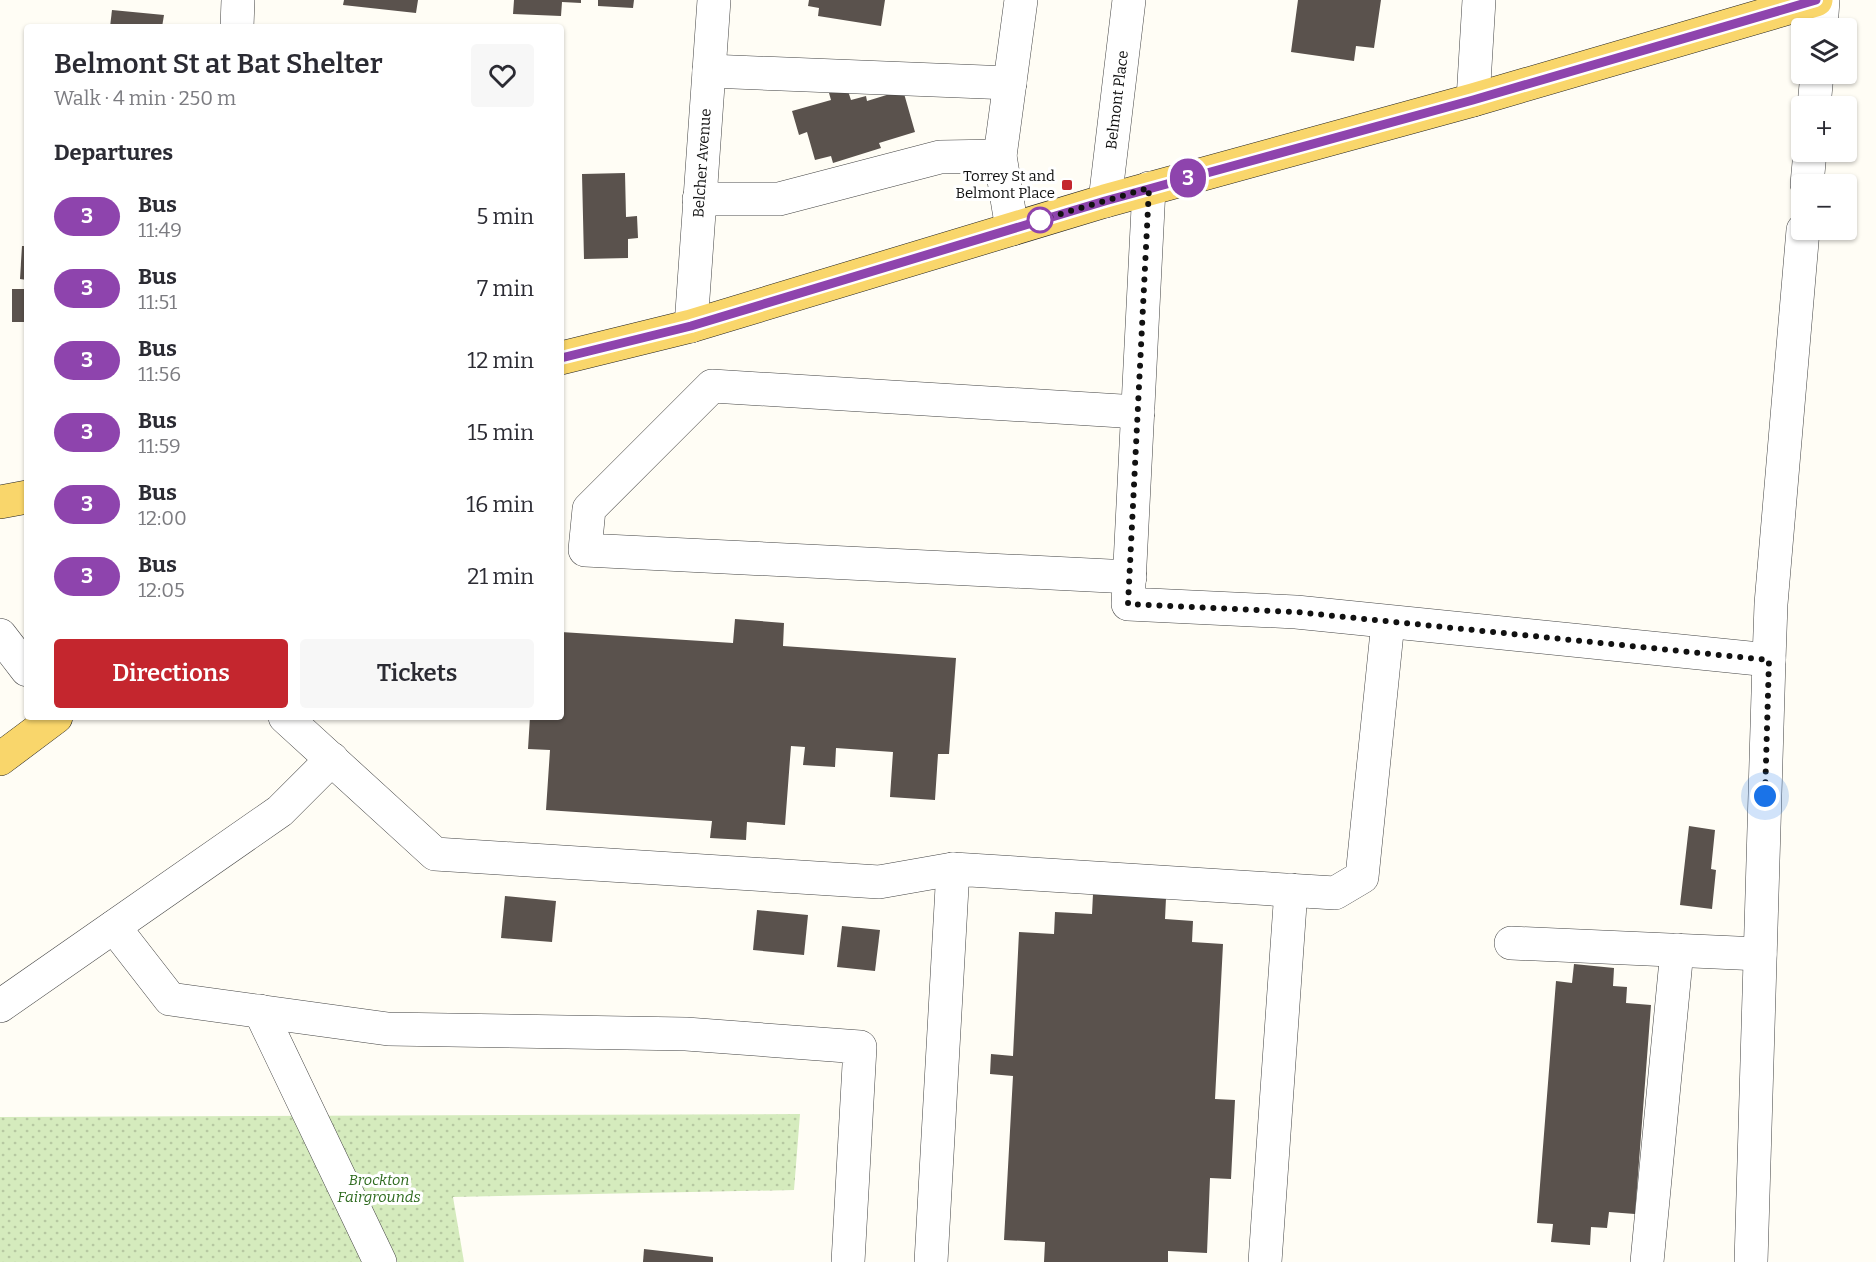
<!DOCTYPE html>
<meta charset="utf-8">
<style>
body{margin:0;font-family:Bitter,serif;background:#f7f7f7;color:#2b2b33;height:100vh;display:flex;flex-direction:column;font-size:22px;white-space:nowrap}
*{box-sizing:border-box;margin:0}
p{font-size:20px;color:#7c7c81}
.icon{flex:none;width:33px;height:33px;fill:none;stroke:currentColor;stroke-width:2;stroke-linecap:round;stroke-linejoin:round}
.map{position:relative;flex:1;overflow:hidden}
.drawer{position:absolute;left:24px;top:24px;width:540px;height:696px;display:flex;flex-direction:column;background:#fff;border-radius:6px;box-shadow:0 2px 4px #0004}
.drawer>*{flex:none}
.badge{padding:0 12px;border-radius:20px;font-size:21px;line-height:39px}
.tools{position:absolute;left:1791px;top:18px;display:grid;gap:12px}
.tools a{display:grid;place-items:center;width:66px;height:66px;border-radius:6px;background:#fff;box-shadow:0 2px 4px #0004;font-size:30px}
.you{position:absolute;width:30px;height:30px;margin:-15px;border:4px solid #fff;border-radius:50%;background:#1a73e8;box-shadow:0 0 0 9px #1a73e833}
.map>.badge{position:absolute;translate:-50% -50%;box-shadow:0 0 0 3px #fff}
h2{padding:0 30px;font-size:22px;line-height:54px}
.round{display:grid;place-items:center;flex:none;width:63px;height:63px;border-radius:6px;background:#f7f7f7}
.head{display:flex;align-items:center;justify-content:space-between;height:102px;padding:0 30px}
h1{font-size:28px;font-weight:600;line-height:45px}
.cta{display:flex;gap:12px;margin-top:auto;padding:12px 30px}
.cta a{flex:1;height:69px;border-radius:6px;background:#c4262e;color:#fff;font-size:24px;font-weight:600;line-height:69px;text-align:center}
.cta a+a{background:#f7f7f7;color:#2b2b33}
ul{padding:0;list-style:none}
li{display:flex;align-items:center;gap:18px;height:72px;padding:0 30px}
li div{flex:1}
li b{display:block;font-size:22px}
li em{font-style:normal}
li .badge{min-width:66px;font-weight:700;text-align:center}
.map>svg:first-child{display:block}
</style>
<div class="map">
<svg width="1876" height="1262" viewBox="0 0 1876 1262">
<defs>
<pattern id="park-dots" width="8" height="8" patternUnits="userSpaceOnUse" patternTransform="scale(1.5)"><rect width="8" height="8" fill="#d5ebbd"/><path d="M2 2h.1M6 6h.1" fill="none" stroke="#b6c8a1" stroke-width="1.8" stroke-linecap="round"/></pattern>
</defs>
<rect width="100%" height="100%" fill="#fffdf5"/>
<polygon fill="url(#park-dots)" points="800,1114 794,1190 453,1197 464,1262 0,1262 0,1117"/>
<g fill="#5a524d">
<polygon points="344,0 418,0 416,13 343,5"/>
<polygon points="514,0 581,0 581,3 562,2 561,16 513,14"/>
<polygon points="598,0 634,0 633,8 598,6"/>
<polygon points="809,0 885,0 881,26 818,16 819,8 808,6"/>
<polygon points="1298,0 1381,0 1374,48 1356,46 1354,61 1291,52"/>
<polygon points="112,10 164,15 162,27 110,27"/>
<polygon points="847,88 851,100 866,96 867,101 903,90 915,132 879,143 881,148 833,163 831,156 815,160 807,132 799,135 792,111 831,100 829,93"/>
<polygon points="625,173 626,217 637,216 638,238 628,239 628,258 584,259 582,174"/>
<polygon points="22,246 27,246 27,280 20,279"/>
<rect x="12" y="289" width="15" height="33"/>
<polygon points="735,619 784,623 783,646 956,658 949,754 938,754 935,800 890,797 893,752 836,748 835,767 803,765 805,747 791,746 785,825 747,822 746,840 710,838 712,821 546,810 550,750 528,749 530,717 561,717 561,632 733,643"/>
<polygon points="1689,826 1715,830 1711,869 1716,870 1712,909 1680,905"/>
<polygon points="1093,894 1166,898 1165,919 1193,921 1192,942 1223,944 1215,1099 1235,1100 1231,1179 1210,1178 1207,1253 1168,1251 1168,1262 1044,1262 1045,1242 1004,1240 1013,1076 990,1074 991,1054 1013,1056 1019,932 1054,934 1055,912 1092,914"/>
<polygon points="505,896 556,901 552,942 501,938"/>
<polygon points="757,910 808,915 804,955 753,950"/>
<polygon points="842,926 880,930 875,971 837,967"/>
<polygon points="1574,964 1614,968 1613,986 1627,987 1626,1003 1651,1005 1635,1214 1609,1212 1607,1228 1591,1227 1590,1245 1551,1242 1553,1224 1537,1223 1556,981 1572,983"/>
<polygon points="644,1249 713,1257 713,1262 643,1262"/>
</g>
<g fill="none" stroke-linecap="round" stroke-linejoin="round">
<g stroke="#444" stroke-width="34">
<g id="minor">
<polyline points="237,27 238,0"/>
<polyline points="1821,28 1823,0"/>
<polyline points="709,71 1010,83"/>
<polyline points="1473,100 1479,0"/>
<polyline points="1814,106 1817,74"/>
<polyline points="1807,184 1810,152"/>
<polyline points="1149,188 1128,604 1296,612 1769,660 1751,1262"/>
<polyline points="699,199 779,199 940,157 1000,156"/>
<polyline points="1105,201 1129,0"/>
<polyline points="1012,229 1000,156 1021,0"/>
<polyline points="691,326 714,0"/>
<polyline points="1130,577 585,550 589,509 712,386 1138,412"/>
<polyline points="0,635 27,670"/>
<polyline points="1769,660 1771,604 1803,230"/>
<polyline points="285,717 435,854 879,882 953,869"/>
<polyline points="114,927 170,999 388,1029 686,1034 860,1047 848,1262"/>
<polyline points="1511,943 1760,954"/>
<polyline points="0,1006 280,811 332,759"/>
<polyline points="260,1011 380,1262"/>
<polyline points="931,1262 953,869 1335,893 1362,877 1388,622"/>
<polyline points="1265,1262 1291,890"/>
<polyline points="1647,1262 1677,950"/>
</g>
</g>
<g stroke="#222" stroke-width="34">
<g id="major">
<polyline points="561,358 691,326 1105,201 1473,100 1816,0"/>
<polyline points="0,502 27,497"/>
<polyline points="0,759 56,717"/>
</g>
</g>
<use href="#minor" stroke="#fff" stroke-width="33"/>
<use href="#major" stroke="#f9d66b" stroke-width="33"/>
</g>
<g fill="none" stroke-linecap="round" stroke-linejoin="round">
<g stroke="#fff" stroke-width="14">
<polyline id="line" points="561,358 691,326 1105,201 1473,100 1816,0"/>
</g>
<use href="#line" stroke="#8e44ad" stroke-width="9"/>
<polyline stroke="#111" stroke-width="6" stroke-dasharray="0 10.8" points="1040,220 1149,188 1128,604 1296,612 1769,660 1765,796"/>
</g>
<rect fill="#c4262e" stroke="#fff" stroke-width="2" x="1061" y="179" width="12" height="12" rx="3"/>
<circle fill="#fff" stroke="#8e44ad" stroke-width="3" cx="1040" cy="220" r="12"/>
<g text-anchor="middle" dominant-baseline="central" stroke-width="6" stroke-linejoin="round" paint-order="stroke">
<g font-size="15" fill="#111" stroke="#fff">
<text transform="translate(1117 100) rotate(-83)">Belmont Place</text>
<text transform="translate(702 163) rotate(-86)">Belcher Avenue</text>
</g>
<g font-size="15" fill="#111" stroke="#fff" text-anchor="end">
<text x="1055" y="176">Torrey St and<tspan x="1055" dy="17">Belmont Place</tspan></text>
</g>
<g font-size="15" font-style="italic" fill="#2f6b1f" stroke="#fff">
<text x="379" y="1180">Brockton<tspan x="379" dy="17">Fairgrounds</tspan></text>
</g>
</g>
</svg>
<div class="tools">
<a><svg class="icon" aria-label="layers" viewBox="0 0 24 24"><path d="M12 4l9 5-9 5-9-5zM3 14l9 5 9-5"/></svg></a>
<a>+</a>
<a>−</a>
</div>
<div class="you" style="left:1765px;top:796px"></div>
<b class="badge" style="left:1188px;top:178px;background:#8e44ad;color:#fff">3</b>
<section class="drawer">
<div class="head"><div><h1>Belmont St at Bat Shelter</h1><p>Walk · 4 min · 250 m</p></div><a class="round"><svg class="icon" aria-label="heart" viewBox="0 0 24 24"><path d="M12 20l-8-8c-3-5 5-10 8-4 3-6 11-1 8 4z"/></svg></a></div>
<h2>Departures</h2>
<ul>
<li><span class="badge" style="background:#8e44ad;color:#fff">3</span><div><b>Bus</b><p>11:49</p></div><em>5 min</em></li>
<li><span class="badge" style="background:#8e44ad;color:#fff">3</span><div><b>Bus</b><p>11:51</p></div><em>7 min</em></li>
<li><span class="badge" style="background:#8e44ad;color:#fff">3</span><div><b>Bus</b><p>11:56</p></div><em>12 min</em></li>
<li><span class="badge" style="background:#8e44ad;color:#fff">3</span><div><b>Bus</b><p>11:59</p></div><em>15 min</em></li>
<li><span class="badge" style="background:#8e44ad;color:#fff">3</span><div><b>Bus</b><p>12:00</p></div><em>16 min</em></li>
<li><span class="badge" style="background:#8e44ad;color:#fff">3</span><div><b>Bus</b><p>12:05</p></div><em>21 min</em></li>
</ul>
<div class="cta"><a>Directions</a><a>Tickets</a></div>
</section>
</div>
